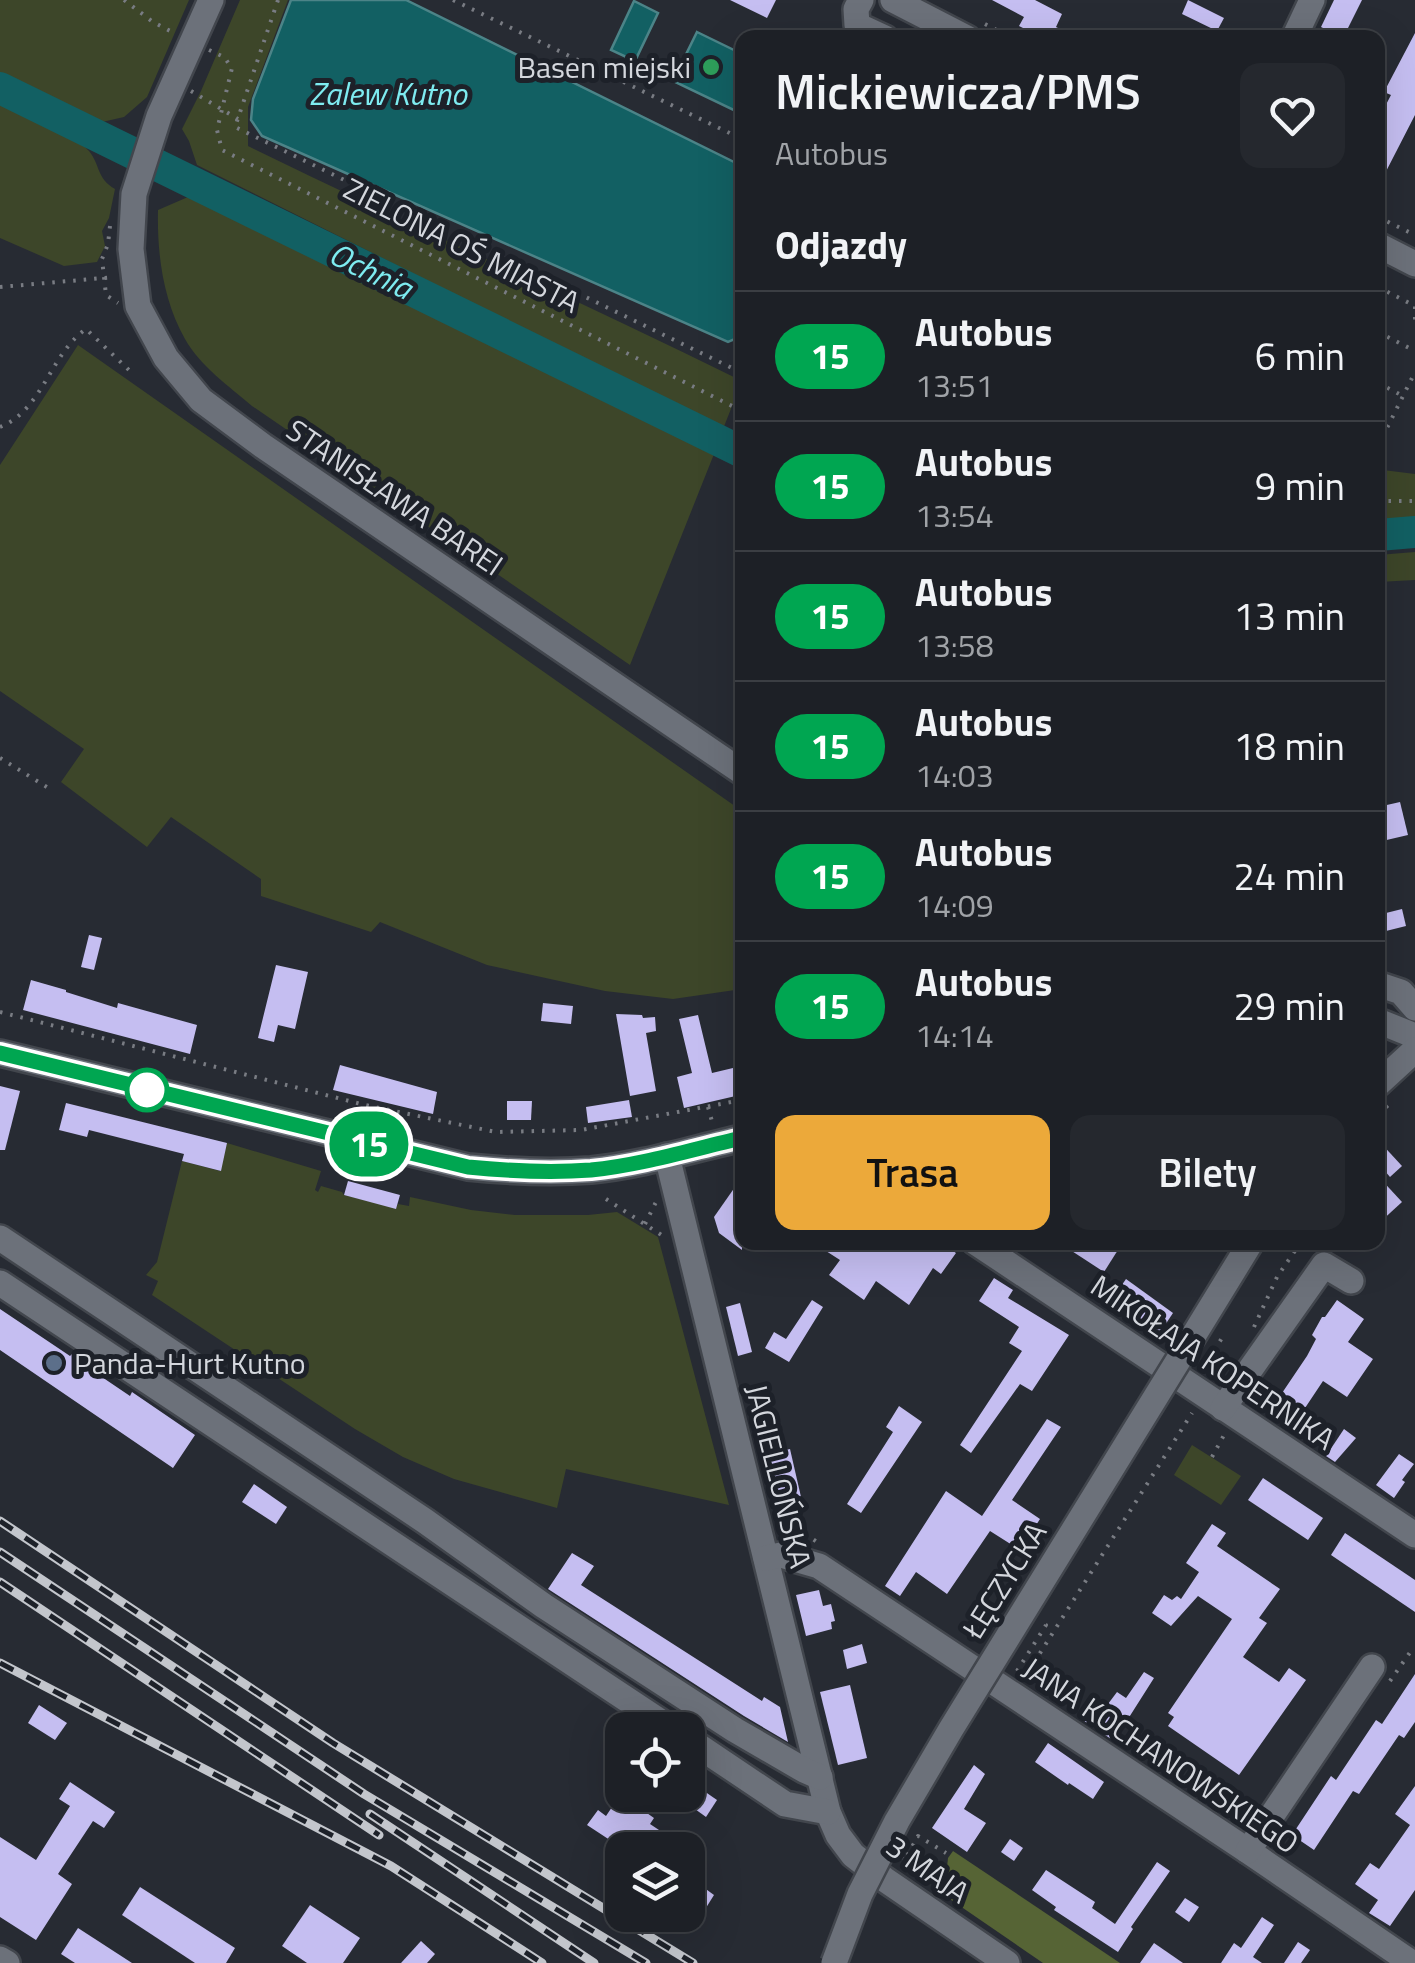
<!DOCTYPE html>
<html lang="pl">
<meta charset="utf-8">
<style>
body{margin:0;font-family:"Titillium Web",sans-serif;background:#25282e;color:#f1f3f6;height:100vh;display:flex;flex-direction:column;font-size:38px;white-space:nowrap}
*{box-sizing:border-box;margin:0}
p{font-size:32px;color:#a0a3a7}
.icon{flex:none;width:55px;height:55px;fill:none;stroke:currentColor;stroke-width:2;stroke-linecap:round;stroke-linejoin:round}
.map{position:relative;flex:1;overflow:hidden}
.details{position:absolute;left:735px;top:30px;width:650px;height:1220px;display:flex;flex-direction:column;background:#1d2026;border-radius:20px;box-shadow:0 10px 40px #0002,0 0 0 2px #3b3e43}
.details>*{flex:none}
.badge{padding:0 20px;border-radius:32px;font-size:35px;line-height:65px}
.fabs{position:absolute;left:605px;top:1712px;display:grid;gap:20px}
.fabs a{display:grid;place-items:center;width:100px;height:100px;border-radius:20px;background:#1d2026;box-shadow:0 10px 40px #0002,0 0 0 2px #3b3e43;font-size:50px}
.map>.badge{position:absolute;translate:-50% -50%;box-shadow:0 0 0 5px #fff}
h2{padding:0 40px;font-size:38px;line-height:90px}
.round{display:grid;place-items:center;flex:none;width:105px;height:105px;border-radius:20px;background:#25282e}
.overview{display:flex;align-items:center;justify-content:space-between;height:170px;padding:0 40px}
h1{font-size:48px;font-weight:600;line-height:75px}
.action{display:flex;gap:20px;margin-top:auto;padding:20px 40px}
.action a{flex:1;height:115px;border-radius:20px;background:#eca93a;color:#111;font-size:40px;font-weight:600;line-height:115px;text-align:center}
.action a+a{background:#25282e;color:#f1f3f6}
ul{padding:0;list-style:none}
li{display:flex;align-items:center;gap:30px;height:130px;padding:0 40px;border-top:2px solid #3b3e43}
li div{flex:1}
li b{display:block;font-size:38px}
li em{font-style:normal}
li .badge{min-width:110px;font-weight:700;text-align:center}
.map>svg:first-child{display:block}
</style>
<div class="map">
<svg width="1415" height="1963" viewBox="0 0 1415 1963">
<rect width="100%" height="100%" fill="#272b33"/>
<g fill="#3d4629">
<polygon points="0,0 189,0 147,97 124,117 102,122 0,74"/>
<path d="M 240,0 L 288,0 L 248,107 L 248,146 C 412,226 578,300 742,381 L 723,429 L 197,165 L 189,141 L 182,129 L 201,91 Z"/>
<path d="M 0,100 C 18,109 79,137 89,151 C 101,166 96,178 115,189 L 109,218 L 102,231 L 105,246 L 97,262 L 64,266 L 0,238 Z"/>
<path d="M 188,197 L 215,205 L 275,234 L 716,449 L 630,665 L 252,406 C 229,386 200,366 185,339 C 163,300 157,254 158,210 Z"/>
<polygon points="78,345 742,811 742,989 673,999 605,991 487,965 380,922 371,932 261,896 261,879 171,817 147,847 61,782 84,749 0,691 0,465"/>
<polygon points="1383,470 1415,474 1415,523 1378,526 1378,476"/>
<polygon points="1415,552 1415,580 1378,582 1378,555"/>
<polygon points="227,1143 321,1171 315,1190 318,1192 321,1186 342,1192 344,1195 396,1208 398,1204 409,1206 410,1197 471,1210 515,1215 588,1215 617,1212 658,1237 729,1505 566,1469 557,1508 454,1479 403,1457 355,1429 152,1295 158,1281 146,1275 157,1262 182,1161 220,1171"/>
<polygon points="1192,1445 1241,1476 1221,1505 1174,1475"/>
</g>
<polygon fill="#566435" points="953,1851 1120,1963 1043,1963 944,1895 948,1858"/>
<g fill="#126063" stroke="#4c8488" stroke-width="2.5">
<polygon points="291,0 406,0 742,166 742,336 728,342 262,136 251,120 253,99"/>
<polygon points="634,1 658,13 635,61 611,50"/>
<polygon points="697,32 742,54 742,114 673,81"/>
</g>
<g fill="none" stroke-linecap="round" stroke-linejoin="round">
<g stroke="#126063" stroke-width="32">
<polyline points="0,88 742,452"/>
<polyline points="1378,535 1415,532"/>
</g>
</g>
<g fill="#c5bef1">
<polygon points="730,0 776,0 767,18"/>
<polygon points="992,0 1035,0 1062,14 1056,27 1078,38 1043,38 1019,26 1024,17"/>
<polygon points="1188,0 1224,18 1217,31 1182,14"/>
<polygon points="1334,0 1362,0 1343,38 1321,27"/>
<polygon points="1415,33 1415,115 1378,187 1378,120 1391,95 1384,92"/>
<polygon points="1400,802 1408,835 1378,842 1378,807"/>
<polygon points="1402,909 1406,926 1378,933 1378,915"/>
<polygon points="89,935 102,938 94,970 81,967"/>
<polygon points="276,965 308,972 295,1029 278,1025 274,1042 258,1038"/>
<polygon points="31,980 66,990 66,992 117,1008 118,1003 197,1025 190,1054 23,1010"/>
<polygon points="543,1003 573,1006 571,1024 541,1021"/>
<polygon points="616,1014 642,1015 643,1018 655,1017 656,1031 646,1033 656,1091 630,1096"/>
<polygon points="698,1015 712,1073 733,1068 740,1095 684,1108 677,1077 692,1073 679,1019"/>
<polygon points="340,1065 437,1092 433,1114 333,1090"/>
<polygon points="0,1086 20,1091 5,1150 0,1150"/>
<polygon points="629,1100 632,1117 588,1123 586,1107"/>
<polygon points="507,1101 532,1101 531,1120 507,1120"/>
<polygon points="66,1103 227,1143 221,1171 182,1161 184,1154 89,1130 87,1137 59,1130"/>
<polygon points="1378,1140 1402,1166 1390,1177 1378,1163"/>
<polygon points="1378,1176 1402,1202 1378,1224"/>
<polygon points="742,1177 742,1250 719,1233 714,1217"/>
<polygon points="348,1181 400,1195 396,1209 344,1195"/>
<polygon points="832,1242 940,1242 956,1253 941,1274 933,1268 909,1305 876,1281 864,1300 829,1275 840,1260 826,1251"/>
<polygon points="1058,1242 1123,1242 1104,1272"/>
<polygon points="994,1278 1013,1290 1008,1298 1069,1335 1032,1391 1020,1384 971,1453 960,1445 1022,1351 1009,1343 1019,1327 979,1301"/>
<polygon points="1126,1279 1173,1313 1157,1337 1109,1304"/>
<polygon points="812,1300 823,1307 789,1362 765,1348 774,1332 786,1339"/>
<polygon points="1337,1300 1364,1319 1348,1342 1373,1359 1347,1397 1323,1381 1303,1411 1280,1396 1307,1356 1316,1339 1312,1335 1322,1317 1325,1317"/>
<polygon points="740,1303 752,1352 738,1356 726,1307"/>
<polygon points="0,1309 70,1356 72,1354 77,1357 79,1355 99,1368 96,1373 130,1396 132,1392 195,1435 173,1468 0,1350"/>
<polygon points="899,1406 922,1422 861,1513 847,1504 893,1432 886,1427"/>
<polygon points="1047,1419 1061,1427 1012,1500 1040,1519 1020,1550 990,1531 947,1594 916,1572 900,1596 885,1586 946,1491 982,1516"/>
<polygon points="1344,1429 1356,1438 1335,1462 1326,1456"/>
<polygon points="790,1449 801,1497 787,1516 774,1508 761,1456"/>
<polygon points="1399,1454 1414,1464 1402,1480 1405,1482 1394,1498 1376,1485"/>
<polygon points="1263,1478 1323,1518 1308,1540 1248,1500"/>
<polygon points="254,1484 287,1507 276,1524 242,1502"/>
<polygon points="1212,1524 1226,1533 1217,1546 1280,1589 1259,1618 1267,1623 1243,1657 1279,1682 1289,1668 1306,1680 1239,1775 1168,1726 1174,1717 1168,1713 1232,1619 1198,1596 1171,1626 1152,1613 1164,1595 1172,1600 1177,1596 1181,1599 1199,1572 1186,1563"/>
<polygon points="1345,1533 1415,1580 1415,1612 1331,1555"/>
<polygon points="572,1553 594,1566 581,1585 762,1701 764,1697 780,1707 788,1742 744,1716 548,1589"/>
<polygon points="819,1590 823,1606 831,1604 835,1621 831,1622 832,1629 806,1636 796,1595"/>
<polygon points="862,1644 867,1663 847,1669 843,1650"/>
<polygon points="1144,1672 1154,1678 1114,1741 1083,1720 1096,1701 1105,1708 1117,1692 1126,1698"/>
<polygon points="1415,1674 1415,1722 1404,1738 1399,1735 1359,1794 1353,1791 1314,1850 1292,1835 1331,1776 1336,1780 1376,1720 1382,1724"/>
<polygon points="850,1685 867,1758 838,1765 820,1692"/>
<polygon points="39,1705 67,1723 55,1740 28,1723"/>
<polygon points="1048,1743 1104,1782 1093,1799 1069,1783 1068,1785 1035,1762"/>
<polygon points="974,1765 985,1774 964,1809 986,1823 967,1852 932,1828"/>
<polygon points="688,1780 717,1800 706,1817 688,1804"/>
<polygon points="70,1782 115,1812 104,1828 93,1821 58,1874 72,1884 36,1940 0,1917 0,1837 36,1860 70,1806 59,1799"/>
<polygon points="1415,1786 1415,1890 1390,1926 1369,1913 1378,1900 1355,1884 1370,1863 1379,1869 1410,1825 1395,1814"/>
<polygon points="620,1795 654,1795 644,1811 654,1818 650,1824 689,1850 625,1850 587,1825 598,1810 606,1816"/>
<polygon points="1010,1839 1023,1848 1014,1861 1001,1852"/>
<polygon points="1157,1862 1170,1871 1131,1927 1133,1929 1118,1952 1054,1910 1056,1907 1032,1890 1046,1870 1095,1902 1092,1908 1115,1924"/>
<polygon points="688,1876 714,1895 704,1911 688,1900"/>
<polygon points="140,1887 235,1948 226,1963 195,1963 122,1915"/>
<polygon points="1185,1898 1199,1907 1189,1922 1175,1912"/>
<polygon points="310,1905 360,1938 343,1963 307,1963 282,1946"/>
<polygon points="1262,1917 1274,1925 1253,1957 1262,1963 1221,1963 1234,1943 1241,1948"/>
<polygon points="78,1928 132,1963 75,1963 61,1954"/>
<polygon points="421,1941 435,1954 427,1963 401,1963"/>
<polygon points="1298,1942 1310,1950 1301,1963 1284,1963"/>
<polygon points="1154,1943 1183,1963 1140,1963"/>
</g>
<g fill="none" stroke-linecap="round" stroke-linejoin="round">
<g stroke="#42464d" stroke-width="30">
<g id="minor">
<polyline points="211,0 159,116 134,194 131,249 138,306 166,358 201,400 263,446 742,772"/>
<polyline points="861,0 856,9 857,25 885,38"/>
<polyline points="893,0 967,38"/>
<polyline points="1294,38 1312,0"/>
<polyline points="1378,245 1415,264"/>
<polyline points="1380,985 1401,992 1415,1008"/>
<polyline points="1378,1021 1415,1036"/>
<path d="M 0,1053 L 468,1167 C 509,1171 550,1173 591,1170 C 642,1165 693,1149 742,1138"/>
<polyline points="1378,1084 1415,1050"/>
<polyline points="667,1156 828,1812 838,1835 853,1855 884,1879 1007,1963"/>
<polyline points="0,1238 425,1521 544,1606 735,1730 804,1770 820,1777"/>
<polyline points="975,1242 1415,1535"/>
<polyline points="0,1283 673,1730"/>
<polyline points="1189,1343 1251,1242"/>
<polyline points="1223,1408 1324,1265 1351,1281"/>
<polyline points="766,1558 781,1555 819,1566 1248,1851 1412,1963"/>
<polyline points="688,1739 785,1804 828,1812"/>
<polyline points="1248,1851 1372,1667"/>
<polyline points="0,1959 7,1963"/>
</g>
</g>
<g stroke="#797c83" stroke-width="4" stroke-dasharray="2.5 8" stroke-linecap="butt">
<polyline points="124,0 153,22 174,33"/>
<polyline points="278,0 235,127 734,369 742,370"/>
<polyline points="453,0 742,139"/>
<polyline points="985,24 1012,38"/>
<polyline points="209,50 224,57 232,68 217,130 222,150 742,411"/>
<polyline points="191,91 238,119"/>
<polyline points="1378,217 1415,235"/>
<polyline points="110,226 108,244 102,259 106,295 118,303"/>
<polyline points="0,287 115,277"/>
<polyline points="1378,287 1415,306 1415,321"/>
<polyline points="1378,332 1415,351"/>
<polyline points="1378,383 1403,396"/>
<path d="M 0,427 C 43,410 50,354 86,329 L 131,372"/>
<polyline points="1378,446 1415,372"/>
<polyline points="1378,501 1415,501"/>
<polyline points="0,758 50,789"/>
<polyline points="0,1012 365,1105 496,1132 581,1130 742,1100"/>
<polyline points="708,1107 713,1125"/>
<polyline points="1378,1114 1393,1101"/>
<polyline points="606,1199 663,1236"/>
<polyline points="645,1224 656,1202"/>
<polyline points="1254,1327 1277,1277 1301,1242"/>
<polyline points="1203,1368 1222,1338 1218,1336"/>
<polyline points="1212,1457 1224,1435"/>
<polyline points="779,1516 817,1542"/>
<polyline points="1017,1671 1046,1625 1041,1621"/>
<polyline points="1023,1680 1192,1413"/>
<polyline points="1390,1681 1411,1651 1415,1651"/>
<polyline points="901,1857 905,1860 918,1836 946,1853"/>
</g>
<use href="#minor" stroke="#6c717a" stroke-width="25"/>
<g stroke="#c3c6cc" stroke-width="9">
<g id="rail">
<polyline points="0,1521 333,1743 693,1963"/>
<polyline points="0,1552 364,1794 646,1963"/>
<polyline points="0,1582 379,1835"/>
<polyline points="0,1663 391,1866 542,1963"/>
<polyline points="370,1814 594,1963"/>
</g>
</g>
<use href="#rail" stroke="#1d2129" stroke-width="5" stroke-dasharray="15" stroke-linecap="butt"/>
<g stroke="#42464d" stroke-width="30" stroke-linecap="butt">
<polyline id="minor-bridge" points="834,1963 860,1894 897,1821 951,1729 1189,1343"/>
</g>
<use href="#minor-bridge" stroke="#6c717a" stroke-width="25"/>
</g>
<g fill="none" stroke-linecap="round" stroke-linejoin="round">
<g stroke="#fff" stroke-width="22">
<path id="line" d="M 0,1053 L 468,1167 C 509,1171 550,1173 591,1170 C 642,1165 693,1149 742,1138"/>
</g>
<use href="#line" stroke="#00a651" stroke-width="15"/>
</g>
<circle fill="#2e9e5b" stroke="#1d2129" stroke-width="4" cx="711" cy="67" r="10"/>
<circle fill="#fff" stroke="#00a651" stroke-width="5" cx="147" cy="1090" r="20"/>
<circle fill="#5c6f8a" stroke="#1d2129" stroke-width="4" cx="54" cy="1363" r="10"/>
<g text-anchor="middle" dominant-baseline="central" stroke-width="10" stroke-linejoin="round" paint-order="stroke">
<g font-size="30" fill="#d4d7dd" stroke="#1d2129" text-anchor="end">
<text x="691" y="67">Basen miejski</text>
<text x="74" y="1363" text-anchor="start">Panda-Hurt Kutno</text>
</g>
<g font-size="30" fill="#d4d7dd" stroke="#1d2129">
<text transform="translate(462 245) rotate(27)">ZIELONA OŚ MIASTA</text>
<text transform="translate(395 497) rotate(34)">STANISŁAWA BAREI</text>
<text transform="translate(1213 1362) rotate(34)">MIKOŁAJA KOPERNIKA</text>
<text transform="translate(779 1476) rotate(76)">JAGIELLOŃSKA</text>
<text transform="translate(1004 1580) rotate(-58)">ŁĘCZYCKA</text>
<text transform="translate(1161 1755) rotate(34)">JANA KOCHANOWSKIEGO</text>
<text transform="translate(928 1869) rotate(35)">3 MAJA</text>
</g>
<g font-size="32" font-style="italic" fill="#7eebf0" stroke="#1d2129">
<text x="388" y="93">Zalew Kutno</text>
<text transform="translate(371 270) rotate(26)">Ochnia</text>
</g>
</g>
</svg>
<div class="fabs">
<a><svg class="icon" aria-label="locate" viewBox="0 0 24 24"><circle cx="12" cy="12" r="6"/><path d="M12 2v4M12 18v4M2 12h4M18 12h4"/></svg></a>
<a><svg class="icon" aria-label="layers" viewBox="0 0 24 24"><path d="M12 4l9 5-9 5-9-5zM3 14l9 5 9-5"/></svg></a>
</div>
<b class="badge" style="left:369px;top:1144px;background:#00a651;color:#fff">15</b>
<section class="details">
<div class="overview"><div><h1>Mickiewicza/PMS</h1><p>Autobus</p></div><a class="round"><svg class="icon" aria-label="heart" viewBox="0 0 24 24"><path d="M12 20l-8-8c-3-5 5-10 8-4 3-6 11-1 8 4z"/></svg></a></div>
<h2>Odjazdy</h2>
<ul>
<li><span class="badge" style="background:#00a651;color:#fff">15</span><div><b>Autobus</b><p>13:51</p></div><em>6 min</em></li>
<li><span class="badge" style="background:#00a651;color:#fff">15</span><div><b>Autobus</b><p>13:54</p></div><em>9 min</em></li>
<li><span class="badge" style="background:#00a651;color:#fff">15</span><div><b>Autobus</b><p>13:58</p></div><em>13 min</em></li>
<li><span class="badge" style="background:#00a651;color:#fff">15</span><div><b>Autobus</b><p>14:03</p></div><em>18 min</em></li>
<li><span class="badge" style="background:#00a651;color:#fff">15</span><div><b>Autobus</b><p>14:09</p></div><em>24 min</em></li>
<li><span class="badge" style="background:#00a651;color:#fff">15</span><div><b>Autobus</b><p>14:14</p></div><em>29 min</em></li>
</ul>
<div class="action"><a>Trasa</a><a>Bilety</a></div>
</section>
</div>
